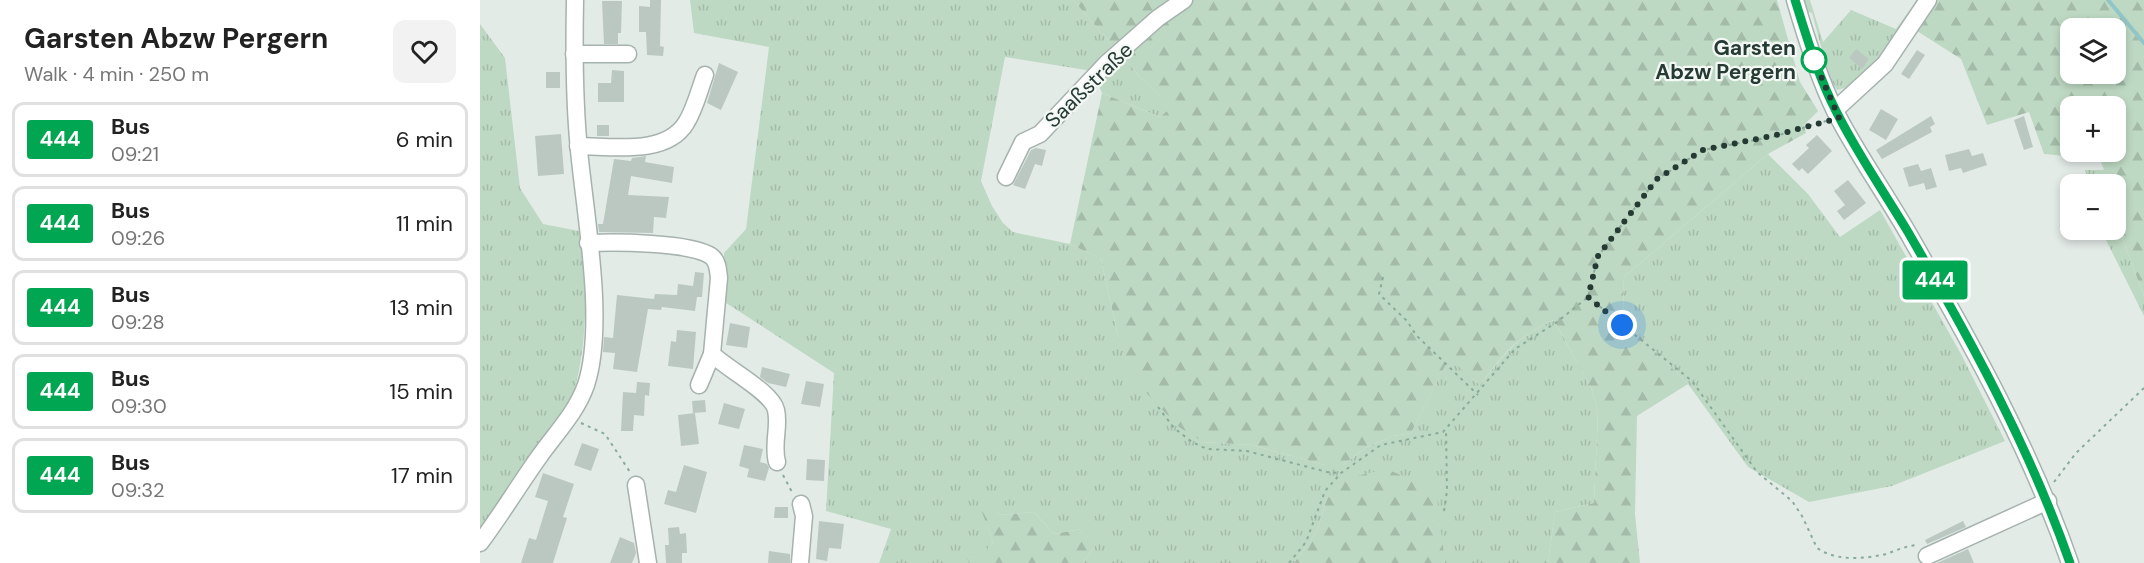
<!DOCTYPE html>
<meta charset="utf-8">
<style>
body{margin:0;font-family:"DM Sans",sans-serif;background:#f2f2f2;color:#222;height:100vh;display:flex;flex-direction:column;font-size:22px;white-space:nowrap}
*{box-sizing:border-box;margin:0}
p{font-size:20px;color:#767676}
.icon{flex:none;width:33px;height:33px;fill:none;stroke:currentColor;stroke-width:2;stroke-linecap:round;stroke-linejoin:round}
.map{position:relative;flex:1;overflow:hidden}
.side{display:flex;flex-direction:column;background:#fff;width:480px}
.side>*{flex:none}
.badge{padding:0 12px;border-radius:4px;font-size:21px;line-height:39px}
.controls{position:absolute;left:1580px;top:18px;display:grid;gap:12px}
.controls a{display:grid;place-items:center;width:66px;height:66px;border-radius:12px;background:#fff;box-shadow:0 3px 9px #0003;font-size:30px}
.you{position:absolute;width:30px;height:30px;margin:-15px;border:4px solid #fff;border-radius:50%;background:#1a73e8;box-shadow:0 0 0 9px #1a73e833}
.map>.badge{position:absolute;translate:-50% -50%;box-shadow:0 0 0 3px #fff}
.round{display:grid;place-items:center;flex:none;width:63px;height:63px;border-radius:12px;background:#f2f2f2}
.overview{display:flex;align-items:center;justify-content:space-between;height:102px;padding:0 24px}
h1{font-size:28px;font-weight:700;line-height:45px}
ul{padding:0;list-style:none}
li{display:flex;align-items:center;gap:18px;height:75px;margin:0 12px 9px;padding:0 12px;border:3px solid #e0e0e0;border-radius:12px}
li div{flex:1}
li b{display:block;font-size:22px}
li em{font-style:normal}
li .badge{min-width:66px;font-weight:700;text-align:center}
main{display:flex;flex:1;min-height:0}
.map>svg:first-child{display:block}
</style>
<main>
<section class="side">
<div class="overview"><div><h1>Garsten Abzw Pergern</h1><p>Walk · 4 min · 250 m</p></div><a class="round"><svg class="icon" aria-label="heart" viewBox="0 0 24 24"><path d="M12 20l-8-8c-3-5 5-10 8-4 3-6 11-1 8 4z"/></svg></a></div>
<ul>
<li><span class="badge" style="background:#00a651;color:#fff">444</span><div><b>Bus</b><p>09:21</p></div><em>6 min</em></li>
<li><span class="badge" style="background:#00a651;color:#fff">444</span><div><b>Bus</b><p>09:26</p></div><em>11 min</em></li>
<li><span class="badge" style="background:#00a651;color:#fff">444</span><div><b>Bus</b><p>09:28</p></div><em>13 min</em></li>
<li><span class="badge" style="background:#00a651;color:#fff">444</span><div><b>Bus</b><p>09:30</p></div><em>15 min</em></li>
<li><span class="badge" style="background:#00a651;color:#fff">444</span><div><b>Bus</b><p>09:32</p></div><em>17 min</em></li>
</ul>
</section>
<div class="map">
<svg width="1664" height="563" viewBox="0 0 1664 563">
<defs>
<pattern id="grass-tufts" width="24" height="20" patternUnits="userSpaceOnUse" patternTransform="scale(1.5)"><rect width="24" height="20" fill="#bed9c3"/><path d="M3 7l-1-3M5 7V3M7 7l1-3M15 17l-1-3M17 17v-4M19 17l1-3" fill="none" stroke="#a3bba8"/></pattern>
<pattern id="forest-firs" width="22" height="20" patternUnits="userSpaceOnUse" patternTransform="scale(1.5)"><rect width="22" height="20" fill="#bed9c3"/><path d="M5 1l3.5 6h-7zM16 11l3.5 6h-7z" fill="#a3bba8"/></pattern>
</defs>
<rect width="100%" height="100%" fill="#e3ebe7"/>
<g fill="url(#grass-tufts)">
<path d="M 210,0 L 593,0 L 660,77 L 693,107 L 680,117 L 622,93 L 612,71 L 525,57 L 501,181 L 512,206 L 523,223 L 533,232 L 590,244 L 621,259 L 638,336 L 723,442 L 772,445 L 845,465 L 863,465 L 887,447 L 913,436 L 931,433 L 969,357 L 1000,385 C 1024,354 1038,336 1074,320 L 1112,390 L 1118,412 L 1114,503 L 1075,512 L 1068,563 L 965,563 L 964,558 L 847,498 L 837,532 L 814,563 L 603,563 L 615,546 L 601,529 L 574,534 L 554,512 L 519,515 L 505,499 L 499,502 L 513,542 L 502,557 L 488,558 L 489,563 L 399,563 L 411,529 L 346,511 L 354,373 L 243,301 L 244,253 L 266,229 L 289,47 L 214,33 Z"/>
<path d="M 1322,0 L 1330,0 L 1343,42 L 1371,10 L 1416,29 L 1437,0 L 1444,0 C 1424,29 1395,84 1357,90 L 1349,76 L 1332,13 L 1328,12 Z"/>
<path d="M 0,24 L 25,58 L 40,188 L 63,224 L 99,231 C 109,289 108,355 88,411 L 0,534 Z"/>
<polygon points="1288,154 1328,194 1360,237 1400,210 1481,354 1525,441 1412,486 1329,502 1268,467 1208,384 1143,319 1144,277"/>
<polygon points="1605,170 1626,170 1629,184 1609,184"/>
<polygon points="1635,219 1664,296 1664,316 1621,230 1635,230"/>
</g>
<g fill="url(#forest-firs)" fill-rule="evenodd">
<path d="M 593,0 L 1297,0 L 1320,82 L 1338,111 L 1324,125 L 1326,133 L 1288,154 L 1144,277 L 1143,319 L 1208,384 L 1157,416 L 1155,514 L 1160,563 L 1068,563 L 1075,512 L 1114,503 L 1118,412 L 1112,390 L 1074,320 C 1038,336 1023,354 1000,385 L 969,358 L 931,433 L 913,436 L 887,447 L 863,465 L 845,465 L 772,445 L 723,442 L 699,427 L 655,381 L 638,336 L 621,259 L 590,244 L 622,93 L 680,117 L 692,107 L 660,77 Z"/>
<path d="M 1458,0 L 1664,0 L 1664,296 L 1635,219 L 1635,184 L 1629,184 L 1620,159 L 1564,154 L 1549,112 L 1507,125 L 1481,59 L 1437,31 ZM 1590,28 L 1635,28 L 1635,74 L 1590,74 ZM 1590,106 L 1635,106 L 1635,152 L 1590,152 Z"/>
<polygon points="906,469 956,489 965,563 814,563 837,532 847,498 864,479"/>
<polygon points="506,498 519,515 554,512 574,534 601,529 612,534 615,546 603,563 489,563 487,558 502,556 513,542 498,501"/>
</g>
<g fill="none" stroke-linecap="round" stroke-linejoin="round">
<polyline stroke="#91c6c9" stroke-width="4" points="1628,0 1664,43"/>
</g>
<g fill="#bbc8c2">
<polygon points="170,0 181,0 180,46 184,47 183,56 167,55 166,32 159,32 159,6 170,7"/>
<polygon points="122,1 142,1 141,33 138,33 138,44 124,44"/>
<polygon points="1376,49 1389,59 1382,69 1369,58"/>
<polygon points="1437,50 1445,55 1429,79 1421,74"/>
<polygon points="239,63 258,72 241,110 227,103"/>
<polygon points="132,70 144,71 144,102 118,102 118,83 131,83"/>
<rect x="66" y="72" width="14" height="16"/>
<polygon points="1401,109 1418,119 1406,140 1389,130"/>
<polygon points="1451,116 1455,124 1450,127 1452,132 1402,159 1396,150"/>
<polygon points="1544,116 1553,147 1544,150 1534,120"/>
<rect x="117" y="125" width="12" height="11"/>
<polygon points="81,134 84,174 58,176 55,136"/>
<polygon points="1337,135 1352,151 1328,174 1322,168 1319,171 1312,164 1329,148 1326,145"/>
<polygon points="556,148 566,150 562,166 555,164 545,189 533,185 551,150"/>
<polygon points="1489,149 1492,156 1503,153 1507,165 1483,173 1481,168 1469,171 1465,155"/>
<polygon points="166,156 165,162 194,167 192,183 151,176 148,195 189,197 186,218 174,217 173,233 119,232 118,224 123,224 134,159 151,161 152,158"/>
<polygon points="1438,164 1441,171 1451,168 1457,187 1446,190 1444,183 1429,187 1423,168"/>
<polygon points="1368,180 1386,203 1364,220 1357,211 1365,205 1354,191"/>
<polygon points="215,272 224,273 222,297 217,297 215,311 182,307 181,310 168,309 157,372 133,369 135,353 123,352 124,337 133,338 137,295 174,299 175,294 197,295 198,284 213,286"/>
<polygon points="250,323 270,327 267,348 246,345"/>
<polygon points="197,330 216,332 213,369 188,366 191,341 196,342"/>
<polygon points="282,367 310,374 306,387 288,383 280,377"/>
<polygon points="326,381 344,384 340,407 321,404"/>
<polygon points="157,382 170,383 169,396 165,395 164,416 154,415 153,431 141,431 143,392 156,393"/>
<polygon points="225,400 226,412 213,413 212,401"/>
<polygon points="244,403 265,409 259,429 238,424"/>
<polygon points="215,413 219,444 201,446 198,415"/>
<polygon points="102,443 119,449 111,471 94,465"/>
<polygon points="264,445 283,449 280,462 287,464 289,468 285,481 267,477 269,469 259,466"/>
<polygon points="327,459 345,460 344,481 326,480"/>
<polygon points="204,465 227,472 216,513 184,504 188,490 196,492"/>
<polygon points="63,473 94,484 83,517 87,518 73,563 41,563 49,538 56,540 68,501 55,497"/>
<polygon points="295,507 308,507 308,518 294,518"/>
<polygon points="339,521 364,524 361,549 349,548 347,561 336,559"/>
<polygon points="1483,521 1486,527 1447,544 1445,540"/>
<polygon points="199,527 200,534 206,533 207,553 202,553 202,563 186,563 185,545 189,545 188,528"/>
<polygon points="140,537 154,543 156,553 152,563 130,563"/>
<polygon points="1488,549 1494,563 1457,563"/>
<polygon points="289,551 310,554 310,563 288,563"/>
</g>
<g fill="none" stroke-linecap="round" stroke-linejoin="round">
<g stroke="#a6b2ad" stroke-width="19">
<g id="minor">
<path d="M 1315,0 C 1326,38 1338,76 1355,111 C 1378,156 1408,197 1432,240 C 1492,345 1550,448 1590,563"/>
<polyline points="94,54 148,54"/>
<polyline points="1355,110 1405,64 1448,0"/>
<path d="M 98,146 C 131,146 186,156 206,123 C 215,109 219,91 225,75"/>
<polyline points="526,177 543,142 560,134 627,63 678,18 704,0"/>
<path d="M 108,243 C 134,242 210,242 231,256 C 238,261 238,270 239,278 L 232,354 C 247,369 292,392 296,410 C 300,427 292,444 297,462"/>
<polyline points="219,385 232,354"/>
<polyline points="156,485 168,563"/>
<path d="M 0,543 C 21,515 39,485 59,457 C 76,433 96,413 106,385 C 126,324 105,215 99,150 C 94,100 94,50 95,0"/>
<polyline points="1447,556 1568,501"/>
<polyline points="320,563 324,516 321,504"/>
</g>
</g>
<g stroke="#87ab9c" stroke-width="2" stroke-dasharray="3 4.5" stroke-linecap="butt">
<polyline points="903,277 899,294 927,321 936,335 998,395"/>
<path d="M 1108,297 L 1212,381 L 1277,472 L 1312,501 L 1322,516 L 1337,548 C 1356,561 1381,559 1402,555 C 1415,552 1425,545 1439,545"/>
<polyline points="678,407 694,428 712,442 727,449 767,451 847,472 860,473"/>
<polyline points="101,423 125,434 150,472"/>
<polyline points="303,475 313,494"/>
<polyline points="1574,482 1596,453 1664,388"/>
<polyline points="964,511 967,491 966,429"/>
<polyline points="809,563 826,542 845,491 861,473 901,445 963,432 1035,349 1077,322 1108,297 1118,256 1177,179 1223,150 1296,136 1346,121"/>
</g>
<use href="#minor" stroke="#fff" stroke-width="16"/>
</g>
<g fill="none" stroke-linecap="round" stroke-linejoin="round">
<g stroke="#fff" stroke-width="14">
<path id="line" d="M 1315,0 C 1327,38 1338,76 1356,111 C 1377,153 1404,192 1428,232 C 1490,339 1549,446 1590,563"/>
</g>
<use href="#line" stroke="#00a651" stroke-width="9"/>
<polyline stroke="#253a32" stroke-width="6" stroke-dasharray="0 10.8" points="1142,325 1108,297 1118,256 1177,179 1223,150 1296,135 1359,118 1334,60"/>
</g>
<circle fill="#fff" stroke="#00a651" stroke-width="3" cx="1334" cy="60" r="12"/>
<g text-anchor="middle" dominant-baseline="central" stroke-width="4.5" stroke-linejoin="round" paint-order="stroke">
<g font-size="21" font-weight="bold" fill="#253a32" stroke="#f3f8f5" text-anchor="end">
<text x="1316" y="48">Garsten<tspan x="1316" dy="24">Abzw Pergern</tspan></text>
</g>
<g font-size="21" fill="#253a32" stroke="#f3f8f5">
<text transform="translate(609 85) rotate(-44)">Saaßstraße</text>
</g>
</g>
</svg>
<div class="controls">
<a><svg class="icon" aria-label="layers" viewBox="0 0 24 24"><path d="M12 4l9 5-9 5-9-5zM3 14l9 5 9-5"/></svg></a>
<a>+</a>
<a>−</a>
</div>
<div class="you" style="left:1142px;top:325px"></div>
<b class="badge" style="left:1455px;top:280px;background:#00a651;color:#fff">444</b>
</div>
</main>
